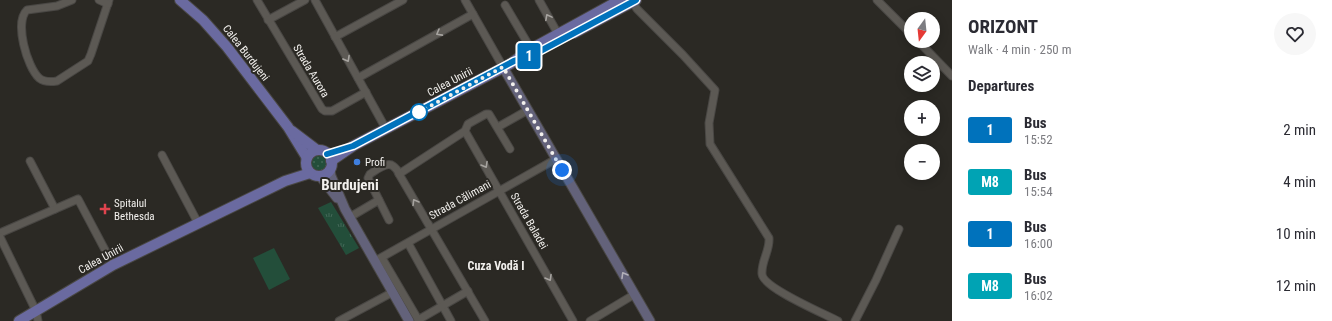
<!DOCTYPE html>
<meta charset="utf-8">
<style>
body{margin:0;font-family:"Roboto Condensed",sans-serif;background:#f7f7f7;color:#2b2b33;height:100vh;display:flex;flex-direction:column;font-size:15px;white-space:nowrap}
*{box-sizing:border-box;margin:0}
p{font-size:13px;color:#7c7c81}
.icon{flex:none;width:22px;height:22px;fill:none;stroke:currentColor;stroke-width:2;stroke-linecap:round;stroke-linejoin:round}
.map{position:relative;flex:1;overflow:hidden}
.sheet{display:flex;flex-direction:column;background:#fff;width:380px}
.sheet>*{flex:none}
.badge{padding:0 8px;border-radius:3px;font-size:14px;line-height:26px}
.needle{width:26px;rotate:195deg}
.fabs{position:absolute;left:904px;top:12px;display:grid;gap:8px}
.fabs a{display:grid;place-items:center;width:36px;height:36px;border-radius:50%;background:#fff;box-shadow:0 2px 10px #0003;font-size:20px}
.you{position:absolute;width:20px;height:20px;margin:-10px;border:3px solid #fff;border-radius:50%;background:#1a73e8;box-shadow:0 0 0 6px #1a73e833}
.map>.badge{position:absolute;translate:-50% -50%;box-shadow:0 0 0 2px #fff}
h2{padding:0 16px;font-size:15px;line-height:36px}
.round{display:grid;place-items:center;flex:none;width:42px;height:42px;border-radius:21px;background:#f7f7f7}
.overview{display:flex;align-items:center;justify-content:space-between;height:68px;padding:0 16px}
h1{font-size:19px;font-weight:700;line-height:30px}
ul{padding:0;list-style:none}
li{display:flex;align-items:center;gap:12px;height:52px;padding:0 16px}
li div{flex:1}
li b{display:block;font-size:15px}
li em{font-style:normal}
li .badge{min-width:44px;font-weight:700;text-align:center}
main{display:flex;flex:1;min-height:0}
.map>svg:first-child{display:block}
</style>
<main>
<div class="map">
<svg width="952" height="321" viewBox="0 0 952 321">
<defs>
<pattern id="grass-dots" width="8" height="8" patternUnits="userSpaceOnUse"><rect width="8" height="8" fill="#234e3a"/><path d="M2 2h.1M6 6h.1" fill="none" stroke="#436857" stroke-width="1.8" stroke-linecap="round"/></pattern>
<pattern id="park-tufts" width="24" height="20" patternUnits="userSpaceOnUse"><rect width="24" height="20" fill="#234e3a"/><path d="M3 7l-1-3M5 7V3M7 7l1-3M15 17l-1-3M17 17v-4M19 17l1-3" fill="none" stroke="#436857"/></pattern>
</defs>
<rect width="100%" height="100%" fill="#2b2924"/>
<circle fill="url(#grass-dots)" cx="319" cy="163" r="8"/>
<polygon fill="url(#park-tufts)" points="331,202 359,248 346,255 318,208"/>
<polygon fill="#234e3a" points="274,248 290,279 269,290 253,258"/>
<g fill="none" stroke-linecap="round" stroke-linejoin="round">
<g stroke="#494744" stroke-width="9">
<g id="street">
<path d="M 72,0 L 57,6 L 27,10 C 14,22 27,67 39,78 C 44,82 51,82 57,81 L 88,61 L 91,54 L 109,0"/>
<polyline points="99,0 108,4"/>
<polyline points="257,0 322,109 325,111 332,111 366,92"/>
<polyline points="315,0 386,129"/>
<polyline points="465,0 503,67"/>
<polyline points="539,0 558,34"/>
<path d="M 631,0 L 637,9 L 683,55 L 715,90 L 709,123 L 710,144 L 769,238 C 770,251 761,261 762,274 C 763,288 825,314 838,321"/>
<polyline points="877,0 911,34"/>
<polyline points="505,5 531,49"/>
<polyline points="268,20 305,0"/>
<polyline points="335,37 403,0"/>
<polyline points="918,41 952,76"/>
<polyline points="358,78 473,14"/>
<polyline points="498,127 528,110"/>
<polyline points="465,131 573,321"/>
<polyline points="162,155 198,223"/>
<polyline points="30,161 55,209"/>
<polyline points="399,174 465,131 468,124 486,114 489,114 510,149"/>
<polyline points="350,217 379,200"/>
<path d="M 389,220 L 368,178 L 370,174 C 375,171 387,161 393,166 C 396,168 398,171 399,174 L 485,321"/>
<polyline points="0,233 78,199 113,265"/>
<polyline points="0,237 36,311 38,321"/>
<polyline points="408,243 451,321"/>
<polyline points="382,258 419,321"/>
<polyline points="375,261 556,159"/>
<polyline points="418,320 468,291"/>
<polyline points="339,321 393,292"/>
<polyline points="590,321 635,294"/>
<polyline points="855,321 876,280 899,229"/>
</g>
</g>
<g stroke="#494744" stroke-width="11">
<g id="secondary">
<polyline points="503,67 650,321"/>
<polyline points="330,170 331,176 345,209 409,321"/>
<polyline points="320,176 337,198"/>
</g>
</g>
<g stroke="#494744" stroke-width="12">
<g id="primary">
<polyline points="180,0 203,20 227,47 288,127 307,158"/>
<polyline points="574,33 636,0"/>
<polyline points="292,131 317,150"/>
<circle cx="319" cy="163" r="13"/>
<polyline points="331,161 353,146 510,64 531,49 620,0"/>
<polyline points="19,321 113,265 285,181 310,173"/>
</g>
</g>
<use href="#street" stroke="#5c5954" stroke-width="7"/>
<use href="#secondary" stroke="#63627a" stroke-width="9"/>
<use href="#primary" stroke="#6a6aa0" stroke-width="10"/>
</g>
<defs><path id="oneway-chevron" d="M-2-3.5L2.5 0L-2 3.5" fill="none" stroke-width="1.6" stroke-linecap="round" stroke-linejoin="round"/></defs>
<g stroke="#a7a4a0">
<use href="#oneway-chevron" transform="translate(548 17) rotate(-118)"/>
<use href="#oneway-chevron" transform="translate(439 33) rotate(151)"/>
<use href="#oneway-chevron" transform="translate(347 59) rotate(61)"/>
<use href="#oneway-chevron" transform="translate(485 165) rotate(60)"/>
<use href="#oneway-chevron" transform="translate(415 202) rotate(-121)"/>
<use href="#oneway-chevron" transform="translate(549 278) rotate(60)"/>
</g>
<use stroke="#b2b0b9" href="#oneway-chevron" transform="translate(624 275) rotate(-120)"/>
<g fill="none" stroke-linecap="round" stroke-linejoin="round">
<g stroke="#fff" stroke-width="9">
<polyline id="line" points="327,154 353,146 514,61 531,56 636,0"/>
</g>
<use href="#line" stroke="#0072bc" stroke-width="6"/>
<polyline stroke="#f2f0ed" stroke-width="4" stroke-dasharray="0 7.2" points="419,112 503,67 562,170"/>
</g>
<circle fill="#fff" stroke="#0072bc" stroke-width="2" cx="419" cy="112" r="8"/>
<circle fill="#3f7fe0" stroke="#2b2924" stroke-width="1.5" cx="357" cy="162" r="4"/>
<path fill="#e0444e" stroke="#2b2924" stroke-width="1.5" d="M103 203h4v4h4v4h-4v4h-4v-4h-4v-4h4z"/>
<g text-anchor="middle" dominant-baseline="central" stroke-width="4" stroke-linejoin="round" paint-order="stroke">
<g font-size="11" fill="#f2f0ed" stroke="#2b2924">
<text transform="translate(246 53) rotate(52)">Calea Burdujeni</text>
<text transform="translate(311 71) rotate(59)">Strada Aurora</text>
<text transform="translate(450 82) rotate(-28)">Calea Unirii</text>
<text transform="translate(460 200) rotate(-29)">Strada Călimani</text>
<text transform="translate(529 221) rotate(60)">Strada Baladei</text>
<text transform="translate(101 259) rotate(-29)">Calea Unirii</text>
</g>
<g font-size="11" fill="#f2f0ed" stroke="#2b2924" text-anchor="start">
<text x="365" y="162">Profi</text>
<text x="114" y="203">Spitalul<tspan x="114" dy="13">Bethesda</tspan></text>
</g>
<g font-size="12" font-weight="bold" fill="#f2f0ed" stroke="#2b2924">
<text x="496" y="266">Cuza Vodă I</text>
</g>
<g font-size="15" font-weight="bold" fill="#f2f0ed" stroke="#2b2924">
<text x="350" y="185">Burdujeni</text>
</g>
</g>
</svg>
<div class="fabs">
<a><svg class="needle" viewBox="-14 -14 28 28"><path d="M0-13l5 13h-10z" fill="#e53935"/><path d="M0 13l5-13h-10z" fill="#7c7c81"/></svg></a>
<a><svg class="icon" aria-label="layers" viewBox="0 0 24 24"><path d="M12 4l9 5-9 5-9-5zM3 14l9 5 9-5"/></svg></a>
<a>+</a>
<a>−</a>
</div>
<div class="you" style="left:562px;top:170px"></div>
<b class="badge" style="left:529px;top:56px;background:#0072bc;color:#fff">1</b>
</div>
<section class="sheet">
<div class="overview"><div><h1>ORIZONT</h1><p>Walk · 4 min · 250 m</p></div><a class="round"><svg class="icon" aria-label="heart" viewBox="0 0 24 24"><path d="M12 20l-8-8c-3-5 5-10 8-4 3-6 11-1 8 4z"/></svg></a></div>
<h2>Departures</h2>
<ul>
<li><span class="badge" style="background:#0072bc;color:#fff">1</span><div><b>Bus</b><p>15:52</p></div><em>2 min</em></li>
<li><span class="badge" style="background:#00a3b4;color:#fff">M8</span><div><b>Bus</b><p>15:54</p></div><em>4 min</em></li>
<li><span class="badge" style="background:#0072bc;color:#fff">1</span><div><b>Bus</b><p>16:00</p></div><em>10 min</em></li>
<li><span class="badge" style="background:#00a3b4;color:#fff">M8</span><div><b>Bus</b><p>16:02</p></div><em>12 min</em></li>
</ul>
</section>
</main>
